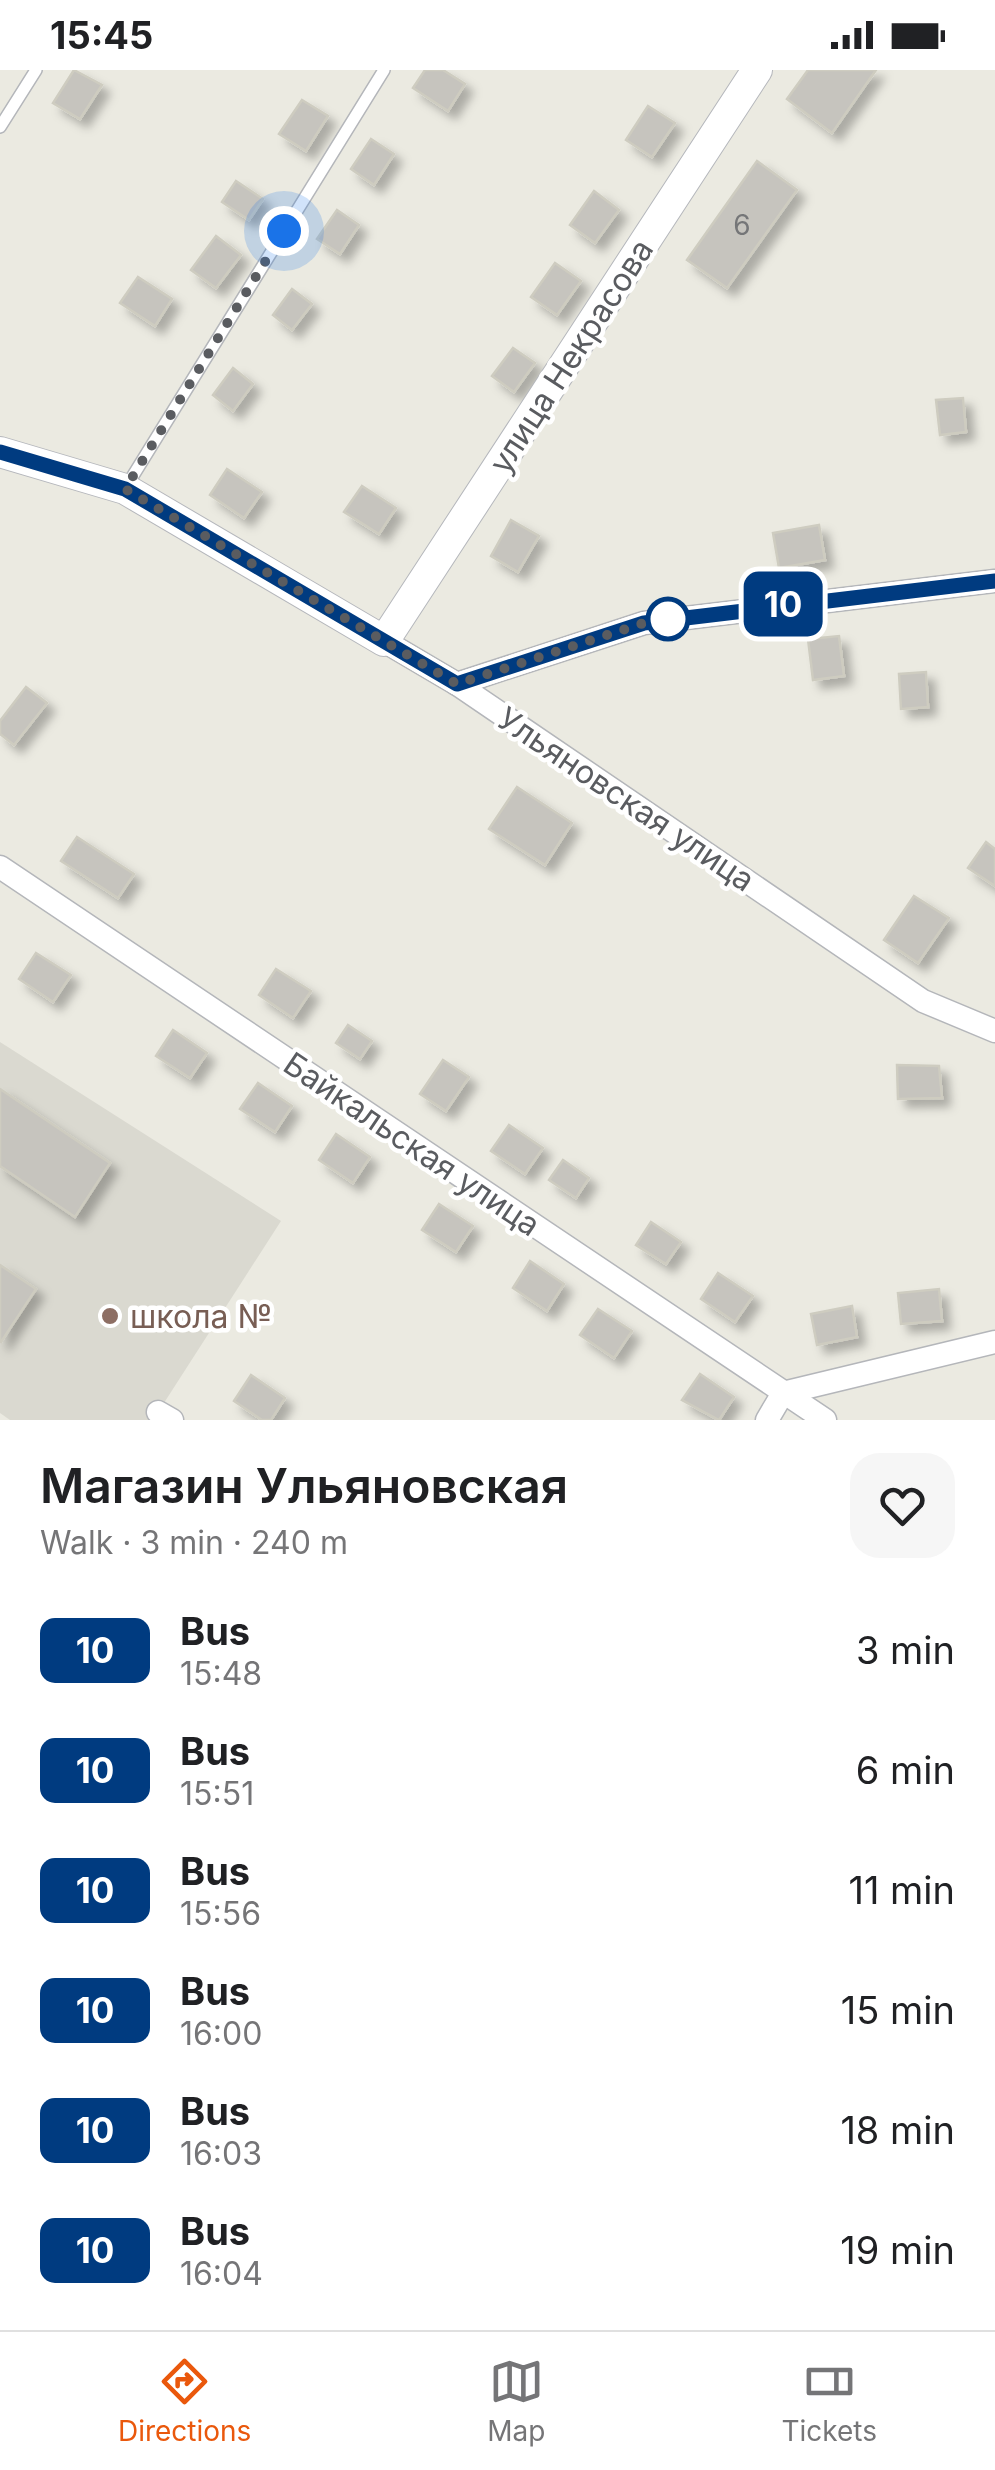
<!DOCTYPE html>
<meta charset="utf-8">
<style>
body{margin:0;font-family:Inter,sans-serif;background:#f6f6f6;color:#202124;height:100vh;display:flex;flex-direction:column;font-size:38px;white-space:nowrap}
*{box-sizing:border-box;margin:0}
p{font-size:32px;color:#757577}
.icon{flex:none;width:55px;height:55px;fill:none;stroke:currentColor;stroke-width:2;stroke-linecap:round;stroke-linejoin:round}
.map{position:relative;height:1350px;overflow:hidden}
.panel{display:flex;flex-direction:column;background:#fff;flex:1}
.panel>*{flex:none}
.badge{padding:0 20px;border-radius:15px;font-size:35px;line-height:65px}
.you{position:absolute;width:50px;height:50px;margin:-25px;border:8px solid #fff;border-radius:50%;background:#1a73e8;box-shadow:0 0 0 15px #1a73e833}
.map>.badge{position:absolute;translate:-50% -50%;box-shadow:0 0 0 5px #fff}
.round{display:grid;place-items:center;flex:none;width:105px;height:105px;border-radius:30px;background:#f6f6f6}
.head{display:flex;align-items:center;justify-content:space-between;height:170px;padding:0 40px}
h1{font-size:48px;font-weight:600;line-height:75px}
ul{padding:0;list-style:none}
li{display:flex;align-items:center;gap:30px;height:120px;padding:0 40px}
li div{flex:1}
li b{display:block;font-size:38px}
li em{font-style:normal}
li .badge{min-width:110px;font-weight:700;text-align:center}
.status{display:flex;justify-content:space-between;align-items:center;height:70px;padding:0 50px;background:#fff;direction:ltr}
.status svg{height:28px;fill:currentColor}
.tabs{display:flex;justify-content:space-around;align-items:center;height:140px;border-top:2px solid #e0e0e0;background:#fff;font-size:28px;color:#757577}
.tabs a{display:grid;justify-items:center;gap:5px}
.tabs .active{color:#ea580c}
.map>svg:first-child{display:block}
</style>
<div class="status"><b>15:45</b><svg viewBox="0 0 49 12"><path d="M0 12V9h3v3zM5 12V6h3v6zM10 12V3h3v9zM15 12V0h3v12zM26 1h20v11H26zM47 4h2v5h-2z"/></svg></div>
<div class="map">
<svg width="995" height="1350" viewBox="0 0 995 1350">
<defs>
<filter id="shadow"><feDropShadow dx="8" dy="8" stdDeviation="5" flood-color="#0004"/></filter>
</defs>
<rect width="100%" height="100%" fill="#ebeae1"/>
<polygon fill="#dad9d0" points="0,972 281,1151 153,1350 10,1350 0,1343"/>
<g fill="#c6c4be" stroke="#ceccc0" stroke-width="2.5" filter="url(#shadow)">
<polygon points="74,0 102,15 80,49 53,33"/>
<polygon points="425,0 443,0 465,14 448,41 413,18"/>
<polygon points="808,0 876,0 832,63 787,29"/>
<polygon points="302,30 328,46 306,81 279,64"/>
<polygon points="648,36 675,53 652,87 626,70"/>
<polygon points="371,69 394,84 374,115 351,99"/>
<polygon points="757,91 797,120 727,218 687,190"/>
<polygon points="236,111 263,129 249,150 222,132"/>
<polygon points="594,121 619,140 595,173 570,155"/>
<polygon points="337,140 359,155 340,184 317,169"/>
<polygon points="216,166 241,185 216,218 191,200"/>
<polygon points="555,193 581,211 557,245 531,227"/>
<polygon points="138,207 172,229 155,256 120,233"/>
<polygon points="292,219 312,234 292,260 273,245"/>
<polygon points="513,278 535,293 514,322 492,306"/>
<polygon points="233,298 253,314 233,341 213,325"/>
<polygon points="963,328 966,362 940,365 936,330"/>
<polygon points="227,399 262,422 244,448 210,425"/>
<polygon points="362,416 396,438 379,464 344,442"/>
<polygon points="511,450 539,466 518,502 491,486"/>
<polygon points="819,455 825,490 779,498 773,463"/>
<polygon points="839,566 844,606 813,610 808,569"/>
<polygon points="926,602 928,637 901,639 899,604"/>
<polygon points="26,617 47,633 14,675 0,664 0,651"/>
<polygon points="517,717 572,753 545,795 489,759"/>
<polygon points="77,767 134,804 118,828 61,791"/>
<polygon points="986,772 995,779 995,816 968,798"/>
<polygon points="914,826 949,848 918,893 884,870"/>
<polygon points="36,883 71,905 53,932 19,909"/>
<polygon points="276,899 311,921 293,948 259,925"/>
<polygon points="348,955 372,971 360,989 336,973"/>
<polygon points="173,960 207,983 190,1008 156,986"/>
<polygon points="443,990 469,1007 446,1041 420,1024"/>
<polygon points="897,995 939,996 942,1028 898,1029"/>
<polygon points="258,1013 292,1036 275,1062 240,1039"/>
<polygon points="0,1019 110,1093 75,1147 0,1096"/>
<polygon points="509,1055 543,1078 525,1104 491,1081"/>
<polygon points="336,1064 370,1087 353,1113 319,1090"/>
<polygon points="563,1090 589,1108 576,1128 549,1110"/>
<polygon points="439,1134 473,1156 456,1182 422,1160"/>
<polygon points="651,1152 681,1172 666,1194 636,1175"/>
<polygon points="530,1191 564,1214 547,1241 513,1218"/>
<polygon points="0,1195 36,1219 1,1272 0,1271"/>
<polygon points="718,1203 753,1226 735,1252 701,1229"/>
<polygon points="939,1219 942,1251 901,1254 898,1223"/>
<polygon points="852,1236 857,1267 817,1275 811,1244"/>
<polygon points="598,1239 632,1261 614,1288 580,1265"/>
<polygon points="700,1304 734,1327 719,1350 682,1330"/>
<polygon points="251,1305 285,1328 271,1350 262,1350 234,1331"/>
</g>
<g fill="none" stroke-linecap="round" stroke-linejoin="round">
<g stroke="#b4b6ba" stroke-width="14">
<g id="lane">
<polyline points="0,57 36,0"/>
<polyline points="126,417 384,0"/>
</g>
</g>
<g stroke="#b4b6ba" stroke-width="25">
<g id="street">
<polyline points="384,571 457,614 923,931 995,961"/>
<polyline points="457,614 644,553 995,511"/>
<polyline points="0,797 825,1350"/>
<polyline points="158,1342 172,1350"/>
<polyline points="767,1350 783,1323 995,1272"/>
</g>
</g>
<g stroke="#b5b7bc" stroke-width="32">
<polyline id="secondary" points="0,382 125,419 384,571 757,0"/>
</g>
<use href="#lane" stroke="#fff" stroke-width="11"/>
<use href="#street" stroke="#fff" stroke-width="22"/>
<use href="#secondary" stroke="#fff" stroke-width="30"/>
</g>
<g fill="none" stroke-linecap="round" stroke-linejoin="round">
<g stroke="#fff" stroke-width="22">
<polyline id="line" points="0,382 125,419 457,614 644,553 995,511"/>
</g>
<use href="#line" stroke="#003b80" stroke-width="15"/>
<polyline stroke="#5a5c60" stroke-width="10" stroke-dasharray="0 18" points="284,161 125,419 457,614 644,553 675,548 668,549"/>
</g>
<circle fill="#fff" stroke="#003b80" stroke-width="5" cx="668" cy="549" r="20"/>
<circle fill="#8d6e63" stroke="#fff" stroke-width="4" cx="110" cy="1246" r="10"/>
<g text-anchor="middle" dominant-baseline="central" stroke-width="9" stroke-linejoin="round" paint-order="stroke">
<g font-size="28" fill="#757678">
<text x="742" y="155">6</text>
</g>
<g font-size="32" fill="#5a5c60" stroke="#fff">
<text transform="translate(571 286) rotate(-57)">улица Некрасова</text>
<text transform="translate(626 729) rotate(34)">Ульяновская улица</text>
<text transform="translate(412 1074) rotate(34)">Байкальская улица</text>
</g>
<g font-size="32" fill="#785e54" stroke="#fff" text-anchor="start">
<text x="130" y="1246">школа №</text>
</g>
</g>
</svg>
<div class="you" style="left:284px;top:161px"></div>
<b class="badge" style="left:783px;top:534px;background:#003b80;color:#fff">10</b>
</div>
<section class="panel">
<div class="head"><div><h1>Магазин Ульяновская</h1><p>Walk · 3 min · 240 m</p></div><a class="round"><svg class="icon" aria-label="heart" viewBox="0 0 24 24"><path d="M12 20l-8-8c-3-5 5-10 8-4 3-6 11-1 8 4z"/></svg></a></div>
<ul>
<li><span class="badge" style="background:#003b80;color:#fff">10</span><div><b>Bus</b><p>15:48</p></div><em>3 min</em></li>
<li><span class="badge" style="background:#003b80;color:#fff">10</span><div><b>Bus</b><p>15:51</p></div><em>6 min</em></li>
<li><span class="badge" style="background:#003b80;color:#fff">10</span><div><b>Bus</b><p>15:56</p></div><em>11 min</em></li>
<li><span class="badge" style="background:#003b80;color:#fff">10</span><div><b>Bus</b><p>16:00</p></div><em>15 min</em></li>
<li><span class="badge" style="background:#003b80;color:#fff">10</span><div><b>Bus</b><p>16:03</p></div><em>18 min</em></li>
<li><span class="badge" style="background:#003b80;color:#fff">10</span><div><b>Bus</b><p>16:04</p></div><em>19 min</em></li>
</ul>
</section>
<nav class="tabs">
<a class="active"><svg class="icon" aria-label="directions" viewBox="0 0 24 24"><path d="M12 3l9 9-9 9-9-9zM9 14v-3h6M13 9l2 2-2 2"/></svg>Directions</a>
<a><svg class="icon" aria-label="map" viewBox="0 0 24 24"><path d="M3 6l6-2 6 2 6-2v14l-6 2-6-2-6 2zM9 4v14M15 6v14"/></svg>Map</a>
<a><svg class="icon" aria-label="tickets" viewBox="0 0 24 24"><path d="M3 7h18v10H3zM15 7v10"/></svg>Tickets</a>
</nav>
